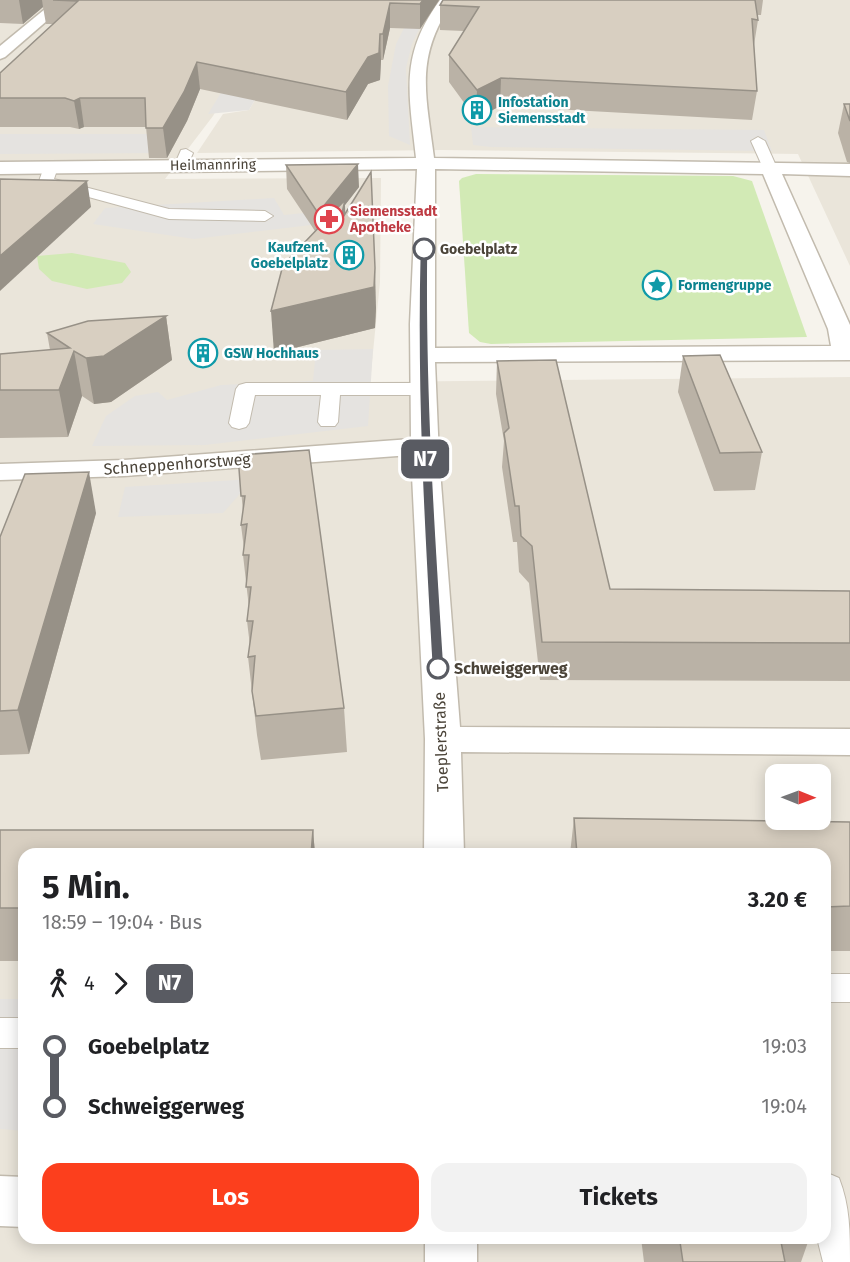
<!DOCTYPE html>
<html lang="de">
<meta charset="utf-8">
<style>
body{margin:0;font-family:"Fira Sans",sans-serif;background:#f2f2f2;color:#202124;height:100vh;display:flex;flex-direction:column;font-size:22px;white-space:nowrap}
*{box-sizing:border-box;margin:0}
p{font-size:20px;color:#757577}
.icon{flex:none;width:33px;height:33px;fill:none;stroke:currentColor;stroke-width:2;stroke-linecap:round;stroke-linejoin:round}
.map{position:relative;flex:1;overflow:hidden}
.details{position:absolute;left:18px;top:848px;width:813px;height:396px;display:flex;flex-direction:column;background:#fff;border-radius:18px;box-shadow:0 3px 15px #0003}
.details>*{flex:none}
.badge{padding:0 12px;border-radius:9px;font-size:21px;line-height:39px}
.needle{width:39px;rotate:91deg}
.tools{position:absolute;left:765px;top:764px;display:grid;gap:12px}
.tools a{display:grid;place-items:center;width:66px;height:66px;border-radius:12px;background:#fff;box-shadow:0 3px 15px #0003;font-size:30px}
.map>.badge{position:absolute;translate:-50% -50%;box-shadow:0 0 0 3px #fff}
.legs{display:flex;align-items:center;gap:9px;height:66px;padding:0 24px;font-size:20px}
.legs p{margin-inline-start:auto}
.headline{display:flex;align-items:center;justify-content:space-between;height:102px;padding:0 24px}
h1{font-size:33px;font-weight:700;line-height:45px}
.action{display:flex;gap:12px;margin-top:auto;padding:12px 24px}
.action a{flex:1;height:69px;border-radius:18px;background:#fc3f1d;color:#fff;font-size:24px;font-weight:700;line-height:69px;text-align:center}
.action a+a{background:#f2f2f2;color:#202124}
ul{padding:0 24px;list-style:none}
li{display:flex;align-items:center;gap:21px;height:60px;font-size:22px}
li i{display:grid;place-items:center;width:9px;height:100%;margin:0 8px;background:currentColor}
li i::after{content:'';width:15px;height:15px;margin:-8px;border:4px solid;border-radius:50%;background:#fff}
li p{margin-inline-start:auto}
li:first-child i{background:linear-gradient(#0000 50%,currentColor 0)}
li:last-child i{background:linear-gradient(currentColor 50%,#0000 0)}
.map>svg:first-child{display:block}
</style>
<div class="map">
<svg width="850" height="1262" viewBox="0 0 850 1262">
<rect width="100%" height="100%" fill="#f6f3ec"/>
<g fill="#eae5da" fill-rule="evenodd">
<path d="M 0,0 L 258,37 L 213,116 L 165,179 L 381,178 L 380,282 L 370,382 L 850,377 L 850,1262 L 0,1262 ZM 776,774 L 820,774 L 820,819 L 776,819 ZM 24,854 L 825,854 L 825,1238 L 24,1238 Z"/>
<polygon points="328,0 850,0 850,266 798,154 442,150 197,153 223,114 249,110 270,75"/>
</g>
<g fill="#d2eab5">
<polygon points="476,174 733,176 752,181 807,337 491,344 480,342 469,333 459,181 462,178"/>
<polygon points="72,253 125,263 131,272 122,283 87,289 52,281 39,269 37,256"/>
</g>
<g fill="#e5e3e0">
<polygon points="408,20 423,21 412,44 406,68 410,145 389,136 388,86 396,44"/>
<polygon points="255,37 270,75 249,110 208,114"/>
<polygon points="471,127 764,130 772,151 491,147 473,145"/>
<polygon points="0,134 176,134 165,153 0,154"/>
<polygon points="274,198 284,215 304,213 311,225 194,239 93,224 105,208"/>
<polygon points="373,349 368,426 205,445 92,446 106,416 135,396 158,392 167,400 221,385 313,381 316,350"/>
<polygon points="253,479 223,513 118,517 125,487"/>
<polygon points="0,999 24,999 24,1131 0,1129"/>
</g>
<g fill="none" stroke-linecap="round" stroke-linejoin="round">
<g stroke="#c2bbae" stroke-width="2">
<g id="service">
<polygon points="758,137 765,141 777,168 775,171 765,171 763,168 751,141"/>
<polygon points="186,149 193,153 186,169 181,170 176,169 174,166 181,150"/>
<polygon points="51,163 58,167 54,179 169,209 265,211 273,216 265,221 169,219 41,184 39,181 44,167"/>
<polygon points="246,383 424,383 431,385 434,389 431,393 424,395 340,395 338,422 335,426 321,426 318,422 321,395 255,395 249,423 246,427 239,429 232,427 229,423 236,389 239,385"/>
<rect x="825" y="974" width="25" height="28"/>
<rect x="0" y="1018" width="24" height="30"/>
<path d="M 825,1172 L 839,1178 C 850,1206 850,1232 850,1262 L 823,1262 L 817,1238 L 825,1238 Z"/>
</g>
</g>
<g stroke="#c2bbae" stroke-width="3">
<g id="minor">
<polygon points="56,0 71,0 5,57 0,59 0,46"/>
<path d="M 440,0 L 454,0 C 414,57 426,93 434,158 L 850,164 L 850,176 L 782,174 L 850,325 L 850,360 L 435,362 L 439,457 L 460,727 L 850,729 L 850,755 L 461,752 L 464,854 L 424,854 L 425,739 L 411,455 L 124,476 L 0,480 L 0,464 L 124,460 L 411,439 L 410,324 L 417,169 L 0,174 L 0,162 L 416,158 C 409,93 399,56 440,0 ZM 435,169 L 763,174 L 828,329 L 831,346 L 435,348 Z"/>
<polygon points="0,1176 24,1177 24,1227 0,1226"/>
<rect x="425" y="1238" width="52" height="24"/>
</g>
</g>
<use href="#service" fill="#fff" fill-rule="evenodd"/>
<use href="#minor" fill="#fff" fill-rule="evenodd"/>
</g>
<g fill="#bab2a6">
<polygon points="0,0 439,0 420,29 390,28 383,60 381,60 380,80 368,84 347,120 200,89 187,121 167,158 149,158 146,127 84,127 79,129 70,127 0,127 0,73 53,24 46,24 43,7 23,24 0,23"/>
<polygon points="443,0 763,0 761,15 757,15 758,20 754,45 757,91 752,120 500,106 476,119 449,82 449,55 464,31 440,30 440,5"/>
<polygon points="844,104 850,104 850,163 847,162 838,133"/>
<polygon points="286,165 359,187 345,205 345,213 376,308 375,328 274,353 315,231 287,189"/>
<polygon points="166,316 172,360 111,402 94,404 82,396 68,437 0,438 0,354 50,350 47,333"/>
<polygon points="683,356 762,452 755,490 714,491 678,392"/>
<polygon points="497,361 610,589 850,591 850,681 540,680 529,583 519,572 517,542 513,542 502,467 504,441 496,394"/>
<polygon points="238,455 344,708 347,752 261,760 257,735 248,657 250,646 247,621 249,608 243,555 244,549 241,525 243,512"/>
<polygon points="96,513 29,754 0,755 0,537"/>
<polygon points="574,818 850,822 850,951 825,951 825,854 570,854"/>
<polygon points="0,830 313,830 315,854 24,854 24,961 0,961"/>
<polygon points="641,1238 807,1238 808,1242 801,1262 644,1262"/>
</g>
<g fill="#979187">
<polygon points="19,0 42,0 43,7 23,24"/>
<polygon points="423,0 439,0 420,29 420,4"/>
<polygon points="390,3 390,28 383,60 383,34"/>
<polygon points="380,34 381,60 380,80 368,84 347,120 346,92"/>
<polygon points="197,62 200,89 187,121 167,158 163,128"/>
<polygon points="501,78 500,106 476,119 477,90"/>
<polygon points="80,98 84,127 79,129 74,101"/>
<polygon points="358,164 359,187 345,205 346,238 320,238 318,213"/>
<polygon points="87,181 91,207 0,291 0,256"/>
<polygon points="375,268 376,308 375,328 274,353 271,311"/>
<polygon points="166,316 172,360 111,402 94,404 86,358"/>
<polygon points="74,351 82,396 68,437 59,390"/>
<polygon points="89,472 96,513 29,754 18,710"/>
<polygon points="313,830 315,854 311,854"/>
</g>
<g fill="#d8cfc1" stroke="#979187" stroke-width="1.5">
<polygon points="53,0 423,0 420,4 390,3 383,34 380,34 379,53 368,57 346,92 197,62 184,92 163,128 146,128 145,98 80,98 74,101 65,98 0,98 0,73 78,1"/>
<polygon points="443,0 755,0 758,20 752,19 757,91 501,78 477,90 449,55 479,7 440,5"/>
<polygon points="844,104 850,104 850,121"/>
<polygon points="358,164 318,213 286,165"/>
<polygon points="371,172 375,268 374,287 271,311 283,265 345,200 340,222"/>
<polygon points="0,179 87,181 0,256"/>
<polygon points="166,316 104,356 86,358 74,351 59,390 0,390 0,354 70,348 47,333 88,321"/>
<polygon points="720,355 762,452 720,453 683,356"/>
<polygon points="556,360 610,589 850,591 850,643 542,642 532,546 521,536 519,506 515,506 504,433 509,428 497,361"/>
<polygon points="309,450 344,708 256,716 252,691 255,656 248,657 253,621 247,621 251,587 246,587 249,555 243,555 247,524 241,525 245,496 241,496 238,455"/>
<polygon points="89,472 18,710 0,711 0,537 25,474"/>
<polygon points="574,818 850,822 850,906 825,907 825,854 577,854"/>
<polygon points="0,830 313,830 311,854 24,854 24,908 0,908"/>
<polygon points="673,1238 807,1238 808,1242 781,1242 785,1262 683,1262 680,1242"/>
</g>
<path fill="#595b62" stroke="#fff" stroke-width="1.5" d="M 424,246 L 428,249 C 426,389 435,528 444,668 L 438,672 L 432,668 C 424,528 416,389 420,249 Z"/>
<defs>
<g id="building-ring" transform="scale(1.5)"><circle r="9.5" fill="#fff" stroke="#0f9aa8" stroke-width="1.5"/><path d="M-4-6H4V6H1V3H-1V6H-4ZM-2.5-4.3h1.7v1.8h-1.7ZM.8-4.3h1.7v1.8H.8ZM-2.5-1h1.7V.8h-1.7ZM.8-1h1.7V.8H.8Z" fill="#0f9aa8"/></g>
<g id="pharmacy-ring" transform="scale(1.5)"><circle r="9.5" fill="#fff" stroke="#e0444e" stroke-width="1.5"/><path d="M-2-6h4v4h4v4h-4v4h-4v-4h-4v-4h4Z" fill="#e0444e"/></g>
<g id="sight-ring" transform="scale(1.5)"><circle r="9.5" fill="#fff" stroke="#0f9aa8" stroke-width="1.5"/><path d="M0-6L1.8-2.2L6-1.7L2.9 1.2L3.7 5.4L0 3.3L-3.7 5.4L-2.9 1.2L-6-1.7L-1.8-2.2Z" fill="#0f9aa8"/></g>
</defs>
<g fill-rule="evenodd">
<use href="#building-ring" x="477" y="110"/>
<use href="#pharmacy-ring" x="329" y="219"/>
<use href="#building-ring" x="349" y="255"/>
<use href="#sight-ring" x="657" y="285"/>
<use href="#building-ring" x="203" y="353"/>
</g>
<g fill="#fff" stroke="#595b62" stroke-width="3">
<circle cx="424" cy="249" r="10"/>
<circle cx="438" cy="668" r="10"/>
</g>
<g text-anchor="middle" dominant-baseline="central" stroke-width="5" stroke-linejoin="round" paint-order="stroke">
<g font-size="14" font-weight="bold" fill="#0d838f" stroke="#fff" text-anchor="start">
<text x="498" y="102">Infostation<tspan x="498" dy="16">Siemensstadt</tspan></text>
<text x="328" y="247" text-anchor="end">Kaufzent.<tspan x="328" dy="16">Goebelplatz</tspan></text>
<text x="678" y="285">Formengruppe</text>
<text x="224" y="353">GSW Hochhaus</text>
</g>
<g font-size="14" fill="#4b4439" stroke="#fff">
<text transform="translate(213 165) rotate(-1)">Heilmannring</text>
</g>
<g font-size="14" font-weight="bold" fill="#be3a42" stroke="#fff" text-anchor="start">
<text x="350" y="211">Siemensstadt<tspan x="350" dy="16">Apotheke</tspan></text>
</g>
<g font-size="14" font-weight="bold" fill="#4b4439" stroke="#fff" text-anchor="start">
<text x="440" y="249">Goebelplatz</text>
</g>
<g font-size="16" fill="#4b4439" stroke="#fff">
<text transform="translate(177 464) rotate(-4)">Schneppenhorstweg</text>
<text transform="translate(441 742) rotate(-92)">Toeplerstraße</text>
</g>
<g font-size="16" font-weight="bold" fill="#4b4439" stroke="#fff" text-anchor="start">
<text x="454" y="668">Schweiggerweg</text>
</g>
</g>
</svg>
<div class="tools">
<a><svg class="needle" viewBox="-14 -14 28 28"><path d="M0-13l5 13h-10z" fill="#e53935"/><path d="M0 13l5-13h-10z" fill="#757577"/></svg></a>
</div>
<b class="badge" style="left:425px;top:459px;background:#595b62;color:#fff">N7</b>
<section class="details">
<div class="headline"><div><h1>5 Min.</h1><p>18:59 – 19:04 · Bus</p></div><b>3.20 €</b></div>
<div class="legs"><svg class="icon" aria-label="walk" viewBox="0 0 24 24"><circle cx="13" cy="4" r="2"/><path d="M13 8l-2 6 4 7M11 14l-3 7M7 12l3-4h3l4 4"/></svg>4<svg class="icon" aria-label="forward" viewBox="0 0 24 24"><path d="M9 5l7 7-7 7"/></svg><b class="badge" style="background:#595b62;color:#fff">N7</b></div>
<ul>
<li><i style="color:#595b62"></i><b>Goebelplatz</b><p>19:03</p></li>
<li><i style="color:#595b62"></i><b>Schweiggerweg</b><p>19:04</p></li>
</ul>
<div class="action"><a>Los</a><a>Tickets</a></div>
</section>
</div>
